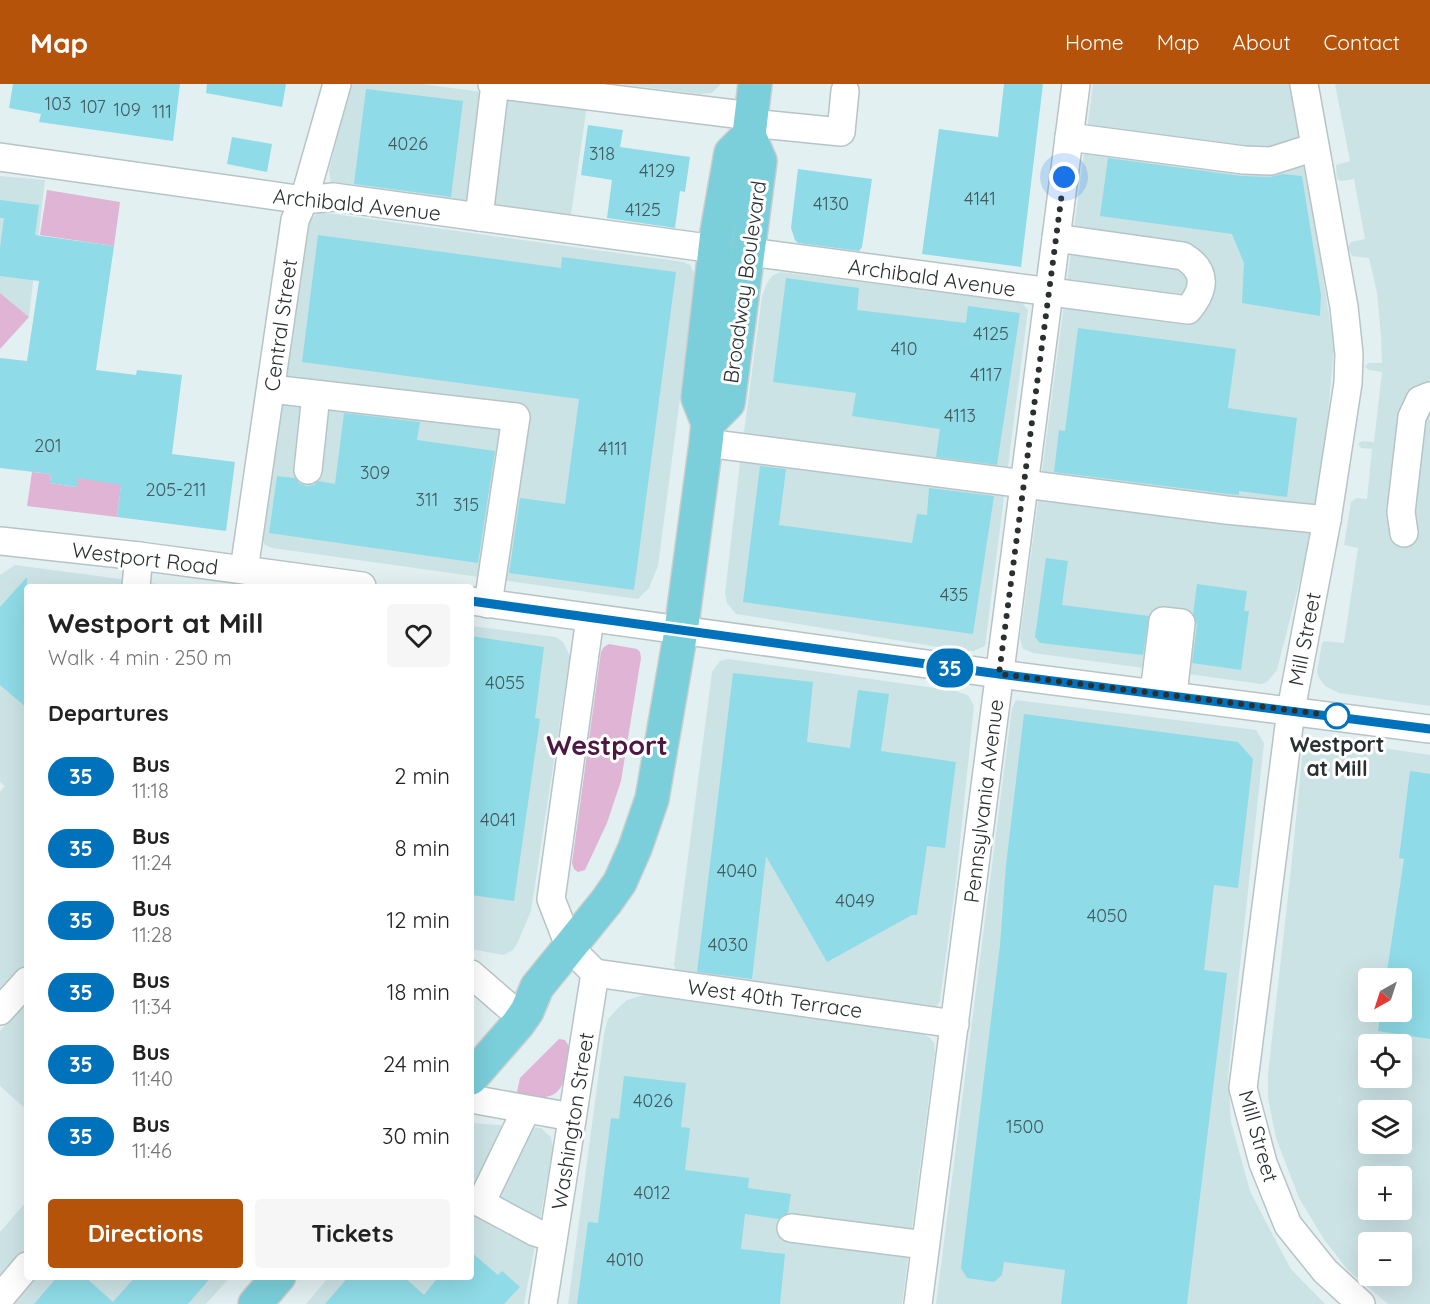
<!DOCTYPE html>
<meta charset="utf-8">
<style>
body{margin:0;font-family:Quicksand,sans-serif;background:#f6f6f6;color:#222;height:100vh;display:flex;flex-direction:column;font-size:22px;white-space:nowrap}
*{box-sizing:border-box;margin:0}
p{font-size:20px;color:#767676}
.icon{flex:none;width:33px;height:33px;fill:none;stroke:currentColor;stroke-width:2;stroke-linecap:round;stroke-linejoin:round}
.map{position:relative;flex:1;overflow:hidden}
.panel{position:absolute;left:24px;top:500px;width:450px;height:696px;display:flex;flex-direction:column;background:#fff;border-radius:6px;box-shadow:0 6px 24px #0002}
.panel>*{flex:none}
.badge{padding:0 12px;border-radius:20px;font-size:21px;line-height:39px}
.needle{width:39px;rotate:219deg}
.buttons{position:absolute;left:1358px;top:884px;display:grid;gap:12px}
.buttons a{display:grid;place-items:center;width:54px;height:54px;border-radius:6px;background:#fff;box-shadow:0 6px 24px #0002;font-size:30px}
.you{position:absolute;width:30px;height:30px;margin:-15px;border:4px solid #fff;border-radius:50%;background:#1a73e8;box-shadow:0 0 0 9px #1a73e833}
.map>.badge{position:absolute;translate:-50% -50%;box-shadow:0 0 0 3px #fff}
h2{padding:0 24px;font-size:22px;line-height:54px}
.round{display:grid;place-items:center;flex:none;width:63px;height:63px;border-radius:6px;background:#f6f6f6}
.summary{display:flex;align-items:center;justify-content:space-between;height:102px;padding:0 24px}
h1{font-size:28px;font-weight:700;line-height:45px}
.button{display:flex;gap:12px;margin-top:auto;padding:12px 24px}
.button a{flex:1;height:69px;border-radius:6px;background:#b45309;color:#fff;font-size:24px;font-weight:700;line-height:69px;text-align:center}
.button a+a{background:#f6f6f6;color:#222}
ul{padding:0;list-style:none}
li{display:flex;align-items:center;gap:18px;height:72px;padding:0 24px}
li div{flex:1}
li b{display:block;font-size:22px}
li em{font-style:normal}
li .badge{min-width:66px;font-weight:700;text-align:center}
header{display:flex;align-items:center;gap:36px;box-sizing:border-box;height:84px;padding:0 30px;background:#b45309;color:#fff}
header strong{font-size:28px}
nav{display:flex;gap:33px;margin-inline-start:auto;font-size:21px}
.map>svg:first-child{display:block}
</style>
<header>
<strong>Map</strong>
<nav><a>Home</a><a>Map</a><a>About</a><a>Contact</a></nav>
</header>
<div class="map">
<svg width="1430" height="1220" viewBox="0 0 1430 1220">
<rect width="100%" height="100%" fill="#e2f0f2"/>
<g fill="#cce3e6" fill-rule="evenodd">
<polygon points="350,0 422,0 587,22 570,137 331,100 329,86"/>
<polygon points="620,0 721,0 712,9 700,10"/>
<polygon points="1093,0 1289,0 1304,69 1334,264 1320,418 1277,586 1267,598 1261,600 1033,569 1023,565 1020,554"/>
<polygon points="1335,0 1430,0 1430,622 1339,609 1325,602 1319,594 1317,588 1322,559 1324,557 1344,559 1358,464 1344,461 1351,418 1356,414 1367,415 1372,365 1361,364 1358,360 1362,357 1374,358 1382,288 1369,286 1365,283 1368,279 1382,279 1381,252 1377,209 1369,174 1352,172 1348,163 1351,158 1365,155 1354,95 1341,97 1337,95 1336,81 1350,77"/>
<polygon points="0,92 45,96 29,233 0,209"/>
<polygon points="319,128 684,178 690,181 696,193 658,482 649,504 638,515 272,464 265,461 261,453 308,141 313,133"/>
<polygon points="780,188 1013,217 1022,219 1028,226 985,562 974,567 962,567 743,531 736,530 727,519 725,510 740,378 762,212 767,199 772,192"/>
<polygon points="15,481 172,502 27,502 27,878 0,909 0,708 5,702 0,698 0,491"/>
<polygon points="471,542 556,553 563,558 570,572 531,827 517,860 512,867 503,871 471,865"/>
<polygon points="728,575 956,607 969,612 974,622 956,797 940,917 935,925 678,892 674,881 712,588 720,577"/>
<polygon points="1016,616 1256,646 1264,659 1228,993 1231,1038 1250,1107 1278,1161 1291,1185 1325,1220 936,1220 1012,624"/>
<path d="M 1315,654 L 1430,671 L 1430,1220 L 1388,1220 L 1348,1186 L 1325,1157 L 1299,1114 L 1276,1054 L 1268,1014 L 1268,990 L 1291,785 L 1303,663 ZM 1368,894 L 1401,894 L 1401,927 L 1368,927 ZM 1368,960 L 1401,960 L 1401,993 L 1368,993 ZM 1368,1026 L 1401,1026 L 1401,1059 L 1368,1059 ZM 1368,1092 L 1401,1092 L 1401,1125 L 1368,1125 ZM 1368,1158 L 1401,1158 L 1401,1191 L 1368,1191 Z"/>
<polygon points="644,911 919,948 929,953 934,959 935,968 902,1220 568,1220 604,950 608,935 618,924 627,916"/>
<polygon points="27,917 27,1026 0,1002 0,947"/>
<polygon points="471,1039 541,1044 551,1053 553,1065 524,1220 306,1220 329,1193 471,1192"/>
<polygon points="27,1117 27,1192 230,1193 206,1220 13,1220 0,1208 0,1148"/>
</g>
<g fill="#dfb4d4">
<polygon points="47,106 120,118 114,162 40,151"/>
<polygon points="0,209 29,233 0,265"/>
<polygon points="129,340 117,433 27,422 32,388 51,390 50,399 76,403 78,394 114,398"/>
<polygon points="609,560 637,565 640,568 641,574 621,697 607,739 585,786 578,788 574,785 572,779 601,568 604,563"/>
<path d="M 559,955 L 565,956 L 570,964 C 566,987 567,1017 536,1013 C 529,1012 524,1012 517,1008 L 520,994 Z"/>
</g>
<g fill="#8fdbe7">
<polygon points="13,0 180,0 173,57 39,38 41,30 9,24"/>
<polygon points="207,0 286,0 282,23 206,9"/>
<polygon points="1004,0 1043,0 1021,183 922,170 939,45 998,53"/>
<polygon points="366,5 463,17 451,113 354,100"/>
<polygon points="588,41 623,46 620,63 690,73 685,108 680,107 675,144 607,134 612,96 581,91"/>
<polygon points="232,53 272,60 267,88 227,80"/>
<polygon points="1108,74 1242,92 1270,93 1283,90 1302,92 1321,211 1320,232 1242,219 1244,179 1232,150 1100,132"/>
<polygon points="798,85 872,95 862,163 859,167 798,159 795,156 791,144"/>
<polygon points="0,116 39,121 35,151 114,162 96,286 136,291 137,286 182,291 172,370 235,378 226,447 117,433 121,401 78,394 77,403 50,399 51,390 0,384 0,274 27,277 39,197 0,192 0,164 4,134 0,134"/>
<polygon points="318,151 561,184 562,173 676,188 634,506 509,489 520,414 565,420 579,315 302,278"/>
<polygon points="786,194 859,204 857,226 966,239 968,222 1020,229 997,381 936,373 940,345 852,332 856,309 773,298"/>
<polygon points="1078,244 1236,265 1228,324 1297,334 1287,413 1239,407 1239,411 1228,410 1054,388 1059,346 1065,347"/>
<polygon points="344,329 420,338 417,356 495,367 478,479 269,449 277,392 295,394 299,399 306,402 314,401 318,397 335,400"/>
<polygon points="760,382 786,385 779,441 912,459 917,430 927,431 929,404 994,412 973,550 743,518"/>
<polygon points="1046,474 1068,477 1062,521 1149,532 1143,571 1040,559 1035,553"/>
<polygon points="27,493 27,624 0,601 0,523"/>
<polygon points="1197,500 1247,507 1244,527 1249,527 1241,586 1192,579 1197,541 1193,530"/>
<polygon points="471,552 544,563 535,634 540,635 514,817 471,811"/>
<polygon points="733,589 813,598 807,658 850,664 858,606 889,610 881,667 956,678 945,764 927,762 917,831 912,831 827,878 766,772 752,895 697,888"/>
<polygon points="1024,630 1238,658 1253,675 1238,804 1214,801 1204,886 1227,889 1187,1220 1061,1220 1065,1186 1004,1178 1002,1191 994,1198 967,1194 961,1184 1000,861 1006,781"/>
<polygon points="1410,687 1430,690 1430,955 1378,947 1381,927 1401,927 1401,894 1386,894 1404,775 1399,774"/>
<polygon points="624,992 686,999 681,1043 690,1044 685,1086 749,1094 748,1104 791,1110 788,1129 778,1135 745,1130 741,1165 785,1170 780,1220 577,1220 588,1138 598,1139 611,1034 619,1035"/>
<polygon points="471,1168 498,1191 502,1187 520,1203 504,1220 325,1220 349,1192 403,1192 424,1211 439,1192 471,1192"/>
<polygon points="58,1192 84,1192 113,1218 136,1192 212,1192 188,1220 34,1220"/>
</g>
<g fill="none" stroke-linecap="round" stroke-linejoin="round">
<g stroke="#b7c4c6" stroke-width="30">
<g id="minor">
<polyline points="492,0 751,32"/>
<polyline points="1304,0 1344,223 1349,270 1348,299 1327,436 1291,626 1243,1004 1263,1079 1288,1141 1325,1187 1361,1220"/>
<polyline points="750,39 841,48 845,7"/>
<polyline points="1069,53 1244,76 1271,77 1315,63"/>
<polyline points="0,73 304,116 333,113 715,165"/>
<polyline points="479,133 495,0"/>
<path d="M 749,168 L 1188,226 C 1205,206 1208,187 1183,172 L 1056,154"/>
<polyline points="271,305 516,333 488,520"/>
<polyline points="706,359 1226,426 1327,436"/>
<polyline points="308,386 316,311"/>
<polyline points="1404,449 1401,428 1412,333 1420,316 1430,312"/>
<polyline points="0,457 139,472 362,502"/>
<polyline points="244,486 295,136 304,116 337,0"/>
<polyline points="136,502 139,472"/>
<polyline points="471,517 999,590 1430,645"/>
<polyline points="1154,609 1163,537 1181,539 1173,611"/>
<polyline points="595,889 955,940"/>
<polyline points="471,890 508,922"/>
<polyline points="0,927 27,897"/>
<polyline points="471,1015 572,1033"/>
<polyline points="526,1026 481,1119 535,1148 553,1154"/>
<polyline points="791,1144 925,1161"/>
<polyline points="0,1214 27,1182"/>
<polyline points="543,1220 595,889 570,864 551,815 590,534"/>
<polyline points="918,1220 1076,0"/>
</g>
</g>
<g stroke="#cccdcd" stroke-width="36">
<g id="major">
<polyline points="708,339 728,319 760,77 749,51 755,0"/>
<polyline points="471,994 518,940 527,927 537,903 606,818 620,798 635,764 652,715 681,547 706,359 708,339 698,314 717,148 731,69 749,51"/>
<polyline points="255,1220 279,1192"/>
</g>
</g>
<use href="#minor" stroke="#fff" stroke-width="27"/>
<use href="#major" stroke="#7acfda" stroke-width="33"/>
</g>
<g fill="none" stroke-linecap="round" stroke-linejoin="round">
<g stroke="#fff" stroke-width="14">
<polyline id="line" points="471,517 999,590 1430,645"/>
</g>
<use href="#line" stroke="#0072bc" stroke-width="9"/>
<polyline stroke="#2a2f30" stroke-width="6" stroke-dasharray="0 10.8" points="1064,93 999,590 1337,632"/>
</g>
<circle fill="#fff" stroke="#0072bc" stroke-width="3" cx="1337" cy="632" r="12"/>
<g text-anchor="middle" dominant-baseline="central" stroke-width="6" stroke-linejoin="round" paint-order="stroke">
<g font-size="18" fill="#435a5e">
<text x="58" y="19">103</text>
<text x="93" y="22">107</text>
<text x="127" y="25">109</text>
<text x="162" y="27">111</text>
<text x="408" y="59">4026</text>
<text x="602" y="69">318</text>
<text x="657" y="86">4129</text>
<text x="980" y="114">4141</text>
<text x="831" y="119">4130</text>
<text x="643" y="125">4125</text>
<text x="991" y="249">4125</text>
<text x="904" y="264">410</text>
<text x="986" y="290">4117</text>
<text x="960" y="331">4113</text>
<text x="48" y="361">201</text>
<text x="613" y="364">4111</text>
<text x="375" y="388">309</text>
<text x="176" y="405">205-211</text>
<text x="427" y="415">311</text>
<text x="466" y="420">315</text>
<text x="954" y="510">435</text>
<text x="505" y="598">4055</text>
<text x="498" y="735">4041</text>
<text x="737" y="786">4040</text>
<text x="855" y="816">4049</text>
<text x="1107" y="831">4050</text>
<text x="728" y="860">4030</text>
<text x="653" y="1016">4026</text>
<text x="1025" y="1042">1500</text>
<text x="652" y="1108">4012</text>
<text x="625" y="1175">4010</text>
</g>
<g font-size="21" fill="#2a2f30" stroke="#fff">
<text transform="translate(357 120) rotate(6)">Archibald Avenue</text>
<text transform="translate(932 193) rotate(8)">Archibald Avenue</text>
<text transform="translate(744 198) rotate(-82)">Broadway Boulevard</text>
<text transform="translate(280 241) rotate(-82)">Central Street</text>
<text transform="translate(145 474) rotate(7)">Westport Road</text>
<text transform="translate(1304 555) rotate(-79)">Mill Street</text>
<text transform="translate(983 717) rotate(-83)">Pennsylvania Avenue</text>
<text transform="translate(775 914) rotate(8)">West 40th Terrace</text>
<text transform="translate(572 1037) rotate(-81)">Washington Street</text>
<text transform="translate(1259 1052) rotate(74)">Mill Street</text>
</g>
<g font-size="21" font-weight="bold" fill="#2a2f30" stroke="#fff">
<text x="1337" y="660">Westport<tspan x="1337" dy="24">at Mill</tspan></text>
</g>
<g font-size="27" font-weight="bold" fill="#4d1743" stroke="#fff">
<text x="607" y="661">Westport</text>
</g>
</g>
</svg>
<div class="buttons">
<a><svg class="needle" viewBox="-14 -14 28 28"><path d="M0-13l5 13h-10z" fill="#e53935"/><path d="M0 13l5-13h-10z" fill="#767676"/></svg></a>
<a><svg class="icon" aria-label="locate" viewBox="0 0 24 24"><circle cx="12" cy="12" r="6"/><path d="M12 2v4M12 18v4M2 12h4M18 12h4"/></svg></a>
<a><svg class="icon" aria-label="layers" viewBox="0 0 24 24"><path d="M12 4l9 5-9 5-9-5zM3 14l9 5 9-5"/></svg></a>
<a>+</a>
<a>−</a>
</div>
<div class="you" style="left:1064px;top:93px"></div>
<b class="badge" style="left:950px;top:584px;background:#0072bc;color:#fff">35</b>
<section class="panel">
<div class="summary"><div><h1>Westport at Mill</h1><p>Walk · 4 min · 250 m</p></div><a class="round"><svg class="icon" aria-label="heart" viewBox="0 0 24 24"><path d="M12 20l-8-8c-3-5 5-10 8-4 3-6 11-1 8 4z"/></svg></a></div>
<h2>Departures</h2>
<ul>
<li><span class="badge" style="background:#0072bc;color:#fff">35</span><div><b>Bus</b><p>11:18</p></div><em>2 min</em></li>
<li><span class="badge" style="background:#0072bc;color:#fff">35</span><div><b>Bus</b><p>11:24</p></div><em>8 min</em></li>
<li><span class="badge" style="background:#0072bc;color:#fff">35</span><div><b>Bus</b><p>11:28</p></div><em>12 min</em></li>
<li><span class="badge" style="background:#0072bc;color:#fff">35</span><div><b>Bus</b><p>11:34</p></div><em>18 min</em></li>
<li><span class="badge" style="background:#0072bc;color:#fff">35</span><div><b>Bus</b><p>11:40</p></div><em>24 min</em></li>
<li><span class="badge" style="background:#0072bc;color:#fff">35</span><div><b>Bus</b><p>11:46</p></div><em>30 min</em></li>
</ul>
<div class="button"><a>Directions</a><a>Tickets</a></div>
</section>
</div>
